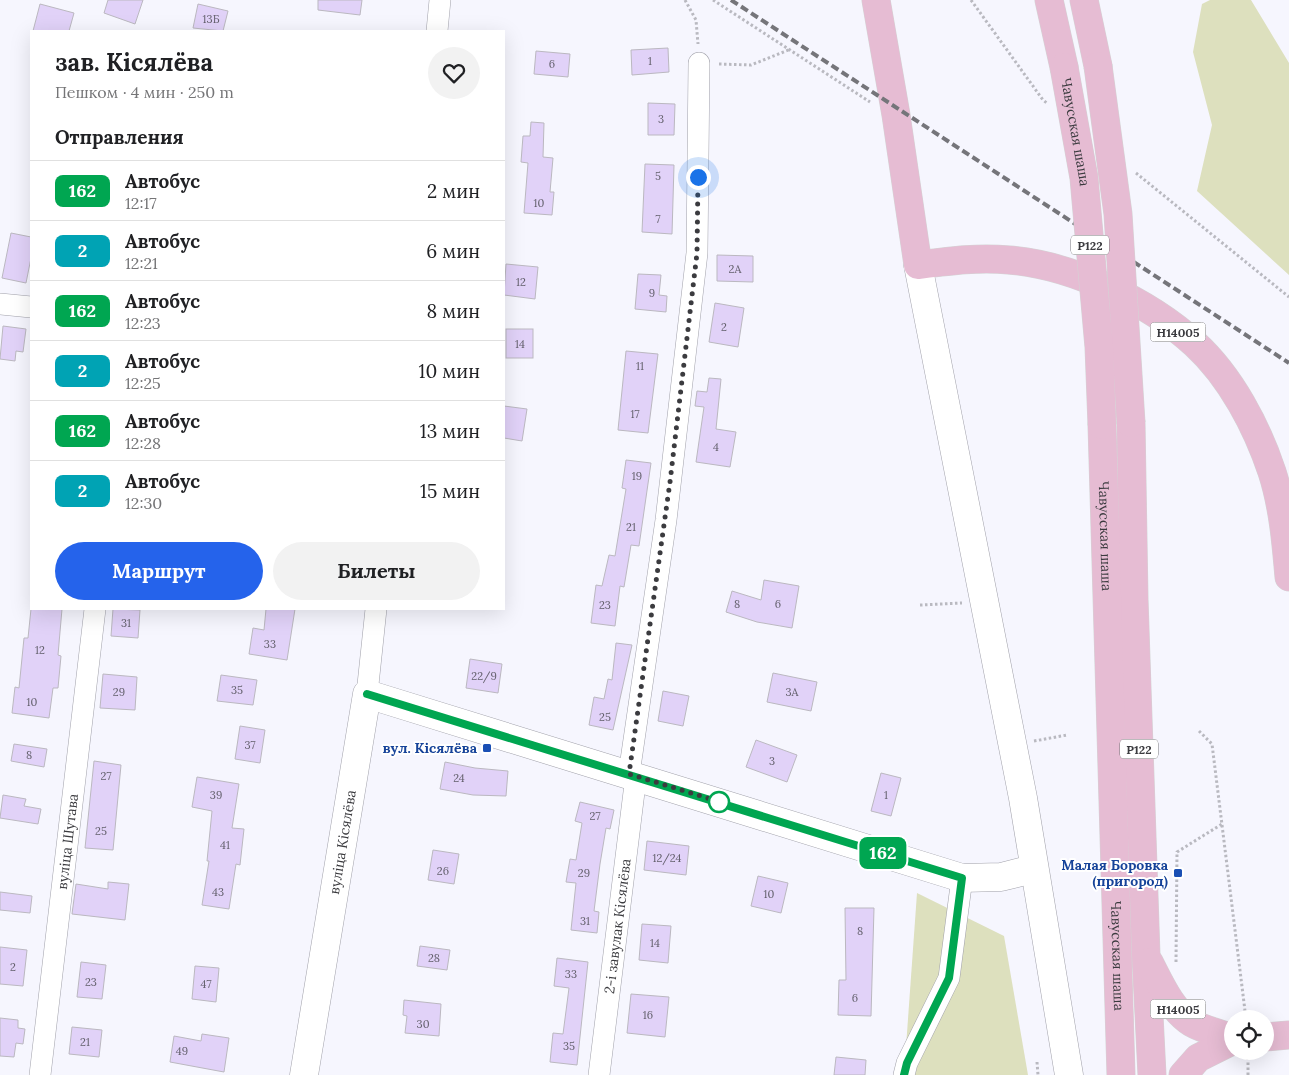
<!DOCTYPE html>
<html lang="ru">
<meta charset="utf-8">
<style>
body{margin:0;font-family:Lora,serif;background:#f2f2f2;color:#202124;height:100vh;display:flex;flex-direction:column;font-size:19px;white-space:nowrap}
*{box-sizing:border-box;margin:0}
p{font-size:16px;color:#757577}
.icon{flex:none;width:28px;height:28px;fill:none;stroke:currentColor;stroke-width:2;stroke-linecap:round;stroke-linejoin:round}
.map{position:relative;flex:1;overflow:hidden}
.side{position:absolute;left:30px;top:30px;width:475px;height:580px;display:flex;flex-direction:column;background:#fff;border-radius:0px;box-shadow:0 5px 20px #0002}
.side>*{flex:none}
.badge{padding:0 10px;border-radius:8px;font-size:18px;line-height:32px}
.fabs{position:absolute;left:1224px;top:1010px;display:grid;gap:10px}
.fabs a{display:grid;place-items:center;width:50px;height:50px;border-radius:50%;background:#fff;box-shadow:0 5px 20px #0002;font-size:25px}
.you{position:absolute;width:25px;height:25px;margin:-12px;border:4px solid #fff;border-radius:50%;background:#1a73e8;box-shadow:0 0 0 8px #1a73e833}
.map>.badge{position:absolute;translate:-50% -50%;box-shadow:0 0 0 2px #fff}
h2{padding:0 25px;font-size:19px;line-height:45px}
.round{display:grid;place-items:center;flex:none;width:52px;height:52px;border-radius:26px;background:#f2f2f2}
.headline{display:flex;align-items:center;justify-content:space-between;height:85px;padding:0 25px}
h1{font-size:24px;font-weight:700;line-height:38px}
.primary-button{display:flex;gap:10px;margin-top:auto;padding:10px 25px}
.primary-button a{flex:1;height:58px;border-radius:30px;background:#2563eb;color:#fff;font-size:20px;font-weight:700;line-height:58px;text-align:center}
.primary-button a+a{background:#f2f2f2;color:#202124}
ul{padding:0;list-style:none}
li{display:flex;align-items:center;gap:15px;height:60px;padding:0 25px;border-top:1px solid #e0e0e0}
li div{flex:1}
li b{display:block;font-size:19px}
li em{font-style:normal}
li .badge{min-width:55px;font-weight:700;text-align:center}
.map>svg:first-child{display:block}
</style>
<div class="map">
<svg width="1289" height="1075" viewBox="0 0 1289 1075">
<rect width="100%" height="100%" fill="#f6f6fe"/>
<g fill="#dde0be">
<polygon points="1210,0 1251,0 1289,63 1289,275 1197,191 1212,125 1193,52 1202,4"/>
<polygon points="917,893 1004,936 1028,1075 904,1075"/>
</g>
<g fill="#e1d2f8" stroke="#bbb8c0">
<polygon points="108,0 143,0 135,24 104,13"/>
<polygon points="318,0 362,0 360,15 318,10"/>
<polygon points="40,4 74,13 69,31 33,31"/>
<polygon points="198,4 228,11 223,31 193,28"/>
<polygon points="668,48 669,72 632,75 631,50"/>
<polygon points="536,51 570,54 568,77 534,74"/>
<polygon points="648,103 675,104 674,135 648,135"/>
<polygon points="531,122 544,123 543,157 553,158 550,192 554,192 552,215 524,213 528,163 521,162 523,136 530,136"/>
<polygon points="645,164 674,165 672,234 642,232"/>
<polygon points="11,233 31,237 31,258 26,283 2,278"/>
<polygon points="717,255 753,256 753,282 717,281"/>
<polygon points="506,264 538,267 535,299 504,295"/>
<polygon points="638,274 661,275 659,295 667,296 666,312 635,309"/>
<polygon points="715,303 744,308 738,347 709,342"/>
<polygon points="3,326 26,329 23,352 16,351 15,361 0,359"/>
<rect x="506" y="329" width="27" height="29"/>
<polygon points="626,351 658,354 648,433 618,430"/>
<polygon points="709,378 721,379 716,429 736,432 730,467 696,462 704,407 695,406 697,391 707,392"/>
<polygon points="504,406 527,409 522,441 504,438"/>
<polygon points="626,460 651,463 639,546 631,545 624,587 620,586 615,626 591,623 596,585 602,586 609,555 615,556 626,489 622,488"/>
<polygon points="764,580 799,586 792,628 757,622 726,612 732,591 761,600"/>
<polygon points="31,609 62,609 58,655 61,656 58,688 53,688 49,718 12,713 15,687 19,688 24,638 28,638"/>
<polygon points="113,609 140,610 138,638 111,636"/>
<polygon points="266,609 295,609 287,660 249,654 253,628 264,630"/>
<polygon points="616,643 632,645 613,730 589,725 594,697 604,699 608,679 612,680"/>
<polygon points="470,659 502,664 498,693 466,688"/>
<polygon points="773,673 817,682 811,711 767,702"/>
<polygon points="103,674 137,677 135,710 100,708"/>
<polygon points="221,675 257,680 253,705 217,701"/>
<polygon points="663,691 689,696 683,726 658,721"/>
<polygon points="240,726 265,730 260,763 235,759"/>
<polygon points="756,740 797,755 787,782 746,767"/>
<polygon points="14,744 47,749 44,767 11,761"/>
<polygon points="94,761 121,765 113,850 85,848"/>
<polygon points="445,762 475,768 508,771 506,796 473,795 440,789"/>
<polygon points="881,773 901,778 891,816 871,811"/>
<polygon points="197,777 239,784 232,828 244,829 240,865 236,864 229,909 202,905 209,861 207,861 212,811 192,807"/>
<polygon points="3,795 26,799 24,806 41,809 38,824 0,818"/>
<polygon points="580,802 614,810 610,829 606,828 600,864 594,911 599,912 597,933 571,930 576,883 566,882 570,859 576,860 582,823 575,821"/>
<polygon points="647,841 689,846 686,875 644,870"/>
<polygon points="433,850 459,854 454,884 428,880"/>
<polygon points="758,876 788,883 781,913 751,906"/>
<polygon points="108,882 129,884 125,920 72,914 76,884 108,889"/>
<polygon points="0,892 32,896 30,913 0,910"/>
<polygon points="845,908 874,908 871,1016 838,1015 839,980 846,980"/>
<polygon points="642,924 671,926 668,963 639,960"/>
<polygon points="420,946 450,950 447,970 417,966"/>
<polygon points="0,947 27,950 23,986 0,984"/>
<polygon points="557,958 588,962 577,1065 550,1062 553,1033 563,1034 569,988 554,986"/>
<polygon points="81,962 106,965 102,999 77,997"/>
<polygon points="195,966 219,968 216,1002 192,999"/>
<polygon points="631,994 669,997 665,1037 627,1033"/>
<polygon points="404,1000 441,1004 439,1036 405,1033 407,1016 403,1015"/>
<polygon points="0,1018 18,1020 18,1028 25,1029 23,1044 16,1043 14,1057 0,1056"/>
<polygon points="72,1027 102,1030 99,1057 69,1054"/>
<polygon points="202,1034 229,1038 224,1072 170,1062 174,1036 201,1041"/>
<polygon points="836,1057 866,1060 865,1075 834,1075"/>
</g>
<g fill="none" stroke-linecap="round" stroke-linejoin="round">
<g stroke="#a1a1aa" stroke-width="22">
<g id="minor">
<polyline points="437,31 440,0"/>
<polyline points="0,304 31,307"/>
<polyline points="367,694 376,609"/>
<polyline points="629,774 666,520 697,253 699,63"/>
<path id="s1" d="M 40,1075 L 95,609"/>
<path id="s2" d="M 599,1075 L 636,776"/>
<polyline points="904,1075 907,1063 949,978 962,878"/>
</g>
</g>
<g stroke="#a1a1aa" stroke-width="29">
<g id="tertiary">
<polyline points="918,265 1023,798 1069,1075"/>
<path id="s3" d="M 304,1075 L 367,694 L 962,878 L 1001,877 L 1033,869"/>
</g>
</g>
<g stroke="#d4d4d5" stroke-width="29">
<g id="primary">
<path d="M 876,0 L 896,115 L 918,265 C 949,261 978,257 1009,260 C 1072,265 1148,301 1195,344 C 1231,377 1257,427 1272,472 C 1283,506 1286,542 1289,577"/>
<polyline points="1049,0 1064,67"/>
<polyline points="1084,0 1098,66"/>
<polyline points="1131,423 1134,599 1146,955 1152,1075"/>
<path id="s4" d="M 1102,425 L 1121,1075"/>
<path d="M 1149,962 C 1160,983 1171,1010 1192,1023 C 1204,1030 1220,1033 1232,1038"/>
<polyline points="1265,1037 1289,1035"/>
<polyline points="1183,1075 1198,1058 1232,1041"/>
</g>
</g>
<g stroke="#b9b9c0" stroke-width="3" stroke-dasharray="2.5 2.5" stroke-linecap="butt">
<polyline points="685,0 696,20 698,44"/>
<polyline points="713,0 870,102"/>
<polyline points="971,0 1043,100 1048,104"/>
<polyline points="719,64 751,65 791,49"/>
<polyline points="1136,173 1289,297"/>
<polyline points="920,605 962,603"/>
<polyline points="1199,731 1212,744 1246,1019"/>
<polyline points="1034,741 1067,735"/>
<polyline points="1176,962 1177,852 1222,824"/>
<polyline points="1037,1062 1038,1075"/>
<polyline points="1248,1075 1248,1057"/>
</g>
<use href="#minor" stroke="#fff" stroke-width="21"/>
<use href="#tertiary" stroke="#fff" stroke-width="28"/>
<use href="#primary" stroke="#e6bcd3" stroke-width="28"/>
<polyline stroke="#75757a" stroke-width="4" stroke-dasharray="8 4" stroke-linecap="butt" points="731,0 1289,363"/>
<g stroke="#d4d4d5" stroke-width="29" stroke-linecap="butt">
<g id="primary-bridge">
<polyline points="1098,66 1118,214 1131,423"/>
<path id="s5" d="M 1064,67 L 1084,178 L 1099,347 L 1102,425"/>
</g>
</g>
<use href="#primary-bridge" stroke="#e6bcd3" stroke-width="28"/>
</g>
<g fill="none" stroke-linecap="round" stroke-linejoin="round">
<g stroke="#fff" stroke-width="11">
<polyline id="line" points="367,694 962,878 949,978 907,1063 904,1075"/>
</g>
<use href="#line" stroke="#00a651" stroke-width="8"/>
<polyline stroke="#3b3b3f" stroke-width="5" stroke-dasharray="0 9" points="698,177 697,253 670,482 629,774 727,804 719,802"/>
</g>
<g fill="#1a4fb4" stroke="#fff" stroke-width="2">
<rect x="482" y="743" width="10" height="10" rx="2.5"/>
<rect x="1173" y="868" width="10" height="10" rx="2.5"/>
</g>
<circle fill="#fff" stroke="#00a651" stroke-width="2.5" cx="719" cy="802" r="10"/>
<g text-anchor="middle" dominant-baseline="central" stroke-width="4" stroke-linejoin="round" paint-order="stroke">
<g font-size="11" fill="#64616d">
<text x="211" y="19">13Б</text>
<text x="650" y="61">1</text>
<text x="552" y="64">6</text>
<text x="661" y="119">3</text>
<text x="658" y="176">5</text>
<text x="539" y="203">10</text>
<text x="658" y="219">7</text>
<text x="735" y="269">2А</text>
<text x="521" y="282">12</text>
<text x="652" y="293">9</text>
<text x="724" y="327">2</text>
<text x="520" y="344">14</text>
<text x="640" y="366">11</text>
<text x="635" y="414">17</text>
<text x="716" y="447">4</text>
<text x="637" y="476">19</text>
<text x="631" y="527">21</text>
<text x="737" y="604">8</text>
<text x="778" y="604">6</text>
<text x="605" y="605">23</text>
<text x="126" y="623">31</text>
<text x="270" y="644">33</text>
<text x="40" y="650">12</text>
<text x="484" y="676">22/9</text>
<text x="237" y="690">35</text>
<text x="119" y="692">29</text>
<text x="792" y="692">3А</text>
<text x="32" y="702">10</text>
<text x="605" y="717">25</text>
<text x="250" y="745">37</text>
<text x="29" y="755">8</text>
<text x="772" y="761">3</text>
<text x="106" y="776">27</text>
<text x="459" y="778">24</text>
<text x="216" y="795">39</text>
<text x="886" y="795">1</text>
<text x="595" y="816">27</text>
<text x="101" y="831">25</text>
<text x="225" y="845">41</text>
<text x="667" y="858">12/24</text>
<text x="443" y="871">26</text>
<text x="584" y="873">29</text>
<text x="218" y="892">43</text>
<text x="769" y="894">10</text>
<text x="585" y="921">31</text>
<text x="860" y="931">8</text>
<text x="655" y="943">14</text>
<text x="434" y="958">28</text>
<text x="13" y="967">2</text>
<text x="571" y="974">33</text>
<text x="91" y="982">23</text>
<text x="206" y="984">47</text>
<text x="855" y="998">6</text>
<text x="648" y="1015">16</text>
<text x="423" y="1024">30</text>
<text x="85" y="1042">21</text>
<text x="569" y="1046">35</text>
<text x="182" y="1051">49</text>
</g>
<g fill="#fff" stroke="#767679" stroke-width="1">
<rect x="1071" y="235.5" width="38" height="19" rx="4"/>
<rect x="1150.5" y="322.5" width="55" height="19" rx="4"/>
<rect x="1120" y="739.5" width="38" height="19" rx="4"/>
<rect x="1150.5" y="999.5" width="55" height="19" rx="4"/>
</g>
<g font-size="12" font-weight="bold" fill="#3b3b3f">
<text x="1090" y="245">Р122</text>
<text x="1178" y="332">Н14005</text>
<text x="1139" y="749">Р122</text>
<text x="1178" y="1009">Н14005</text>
</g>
<g font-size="14" fill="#3b3b3f" stroke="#fff">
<text stroke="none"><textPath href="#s5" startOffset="66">Чавусская шаша</textPath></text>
<text stroke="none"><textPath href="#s4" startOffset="111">Чавусская шаша</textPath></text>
<text stroke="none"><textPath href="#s1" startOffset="235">вуліца Шутава</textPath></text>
<text stroke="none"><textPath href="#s3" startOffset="236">вуліца Кісялёва</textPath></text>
<text stroke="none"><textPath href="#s2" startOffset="150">2-і завулак Кісялёва</textPath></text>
<text stroke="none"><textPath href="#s4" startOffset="531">Чавусская шаша</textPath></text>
</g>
<g font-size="14" font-weight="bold" fill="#164399" stroke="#fff" text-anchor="end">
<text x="477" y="748">вул. Кісялёва</text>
<text x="1168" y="865">Малая Боровка<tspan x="1168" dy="16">(пригород)</tspan></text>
</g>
</g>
</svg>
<div class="fabs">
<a><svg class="icon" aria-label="locate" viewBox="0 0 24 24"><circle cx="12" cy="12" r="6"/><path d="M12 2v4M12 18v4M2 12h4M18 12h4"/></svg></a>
</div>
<div class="you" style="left:698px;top:177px"></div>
<b class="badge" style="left:883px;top:853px;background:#00a651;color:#fff">162</b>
<section class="side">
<div class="headline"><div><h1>зав. Кісялёва</h1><p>Пешком · 4 мин · 250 m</p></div><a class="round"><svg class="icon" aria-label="heart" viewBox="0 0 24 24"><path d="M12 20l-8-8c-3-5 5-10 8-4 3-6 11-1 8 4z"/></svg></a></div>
<h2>Отправления</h2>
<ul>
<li><span class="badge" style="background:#00a651;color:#fff">162</span><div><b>Автобус</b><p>12:17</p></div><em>2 мин</em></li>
<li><span class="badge" style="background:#00a3b4;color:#fff">2</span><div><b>Автобус</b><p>12:21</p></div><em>6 мин</em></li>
<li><span class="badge" style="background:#00a651;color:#fff">162</span><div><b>Автобус</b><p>12:23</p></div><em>8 мин</em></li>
<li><span class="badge" style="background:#00a3b4;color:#fff">2</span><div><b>Автобус</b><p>12:25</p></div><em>10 мин</em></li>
<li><span class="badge" style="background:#00a651;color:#fff">162</span><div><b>Автобус</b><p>12:28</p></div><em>13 мин</em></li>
<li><span class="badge" style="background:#00a3b4;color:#fff">2</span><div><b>Автобус</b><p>12:30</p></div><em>15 мин</em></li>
</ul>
<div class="primary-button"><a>Маршрут</a><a>Билеты</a></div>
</section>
</div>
